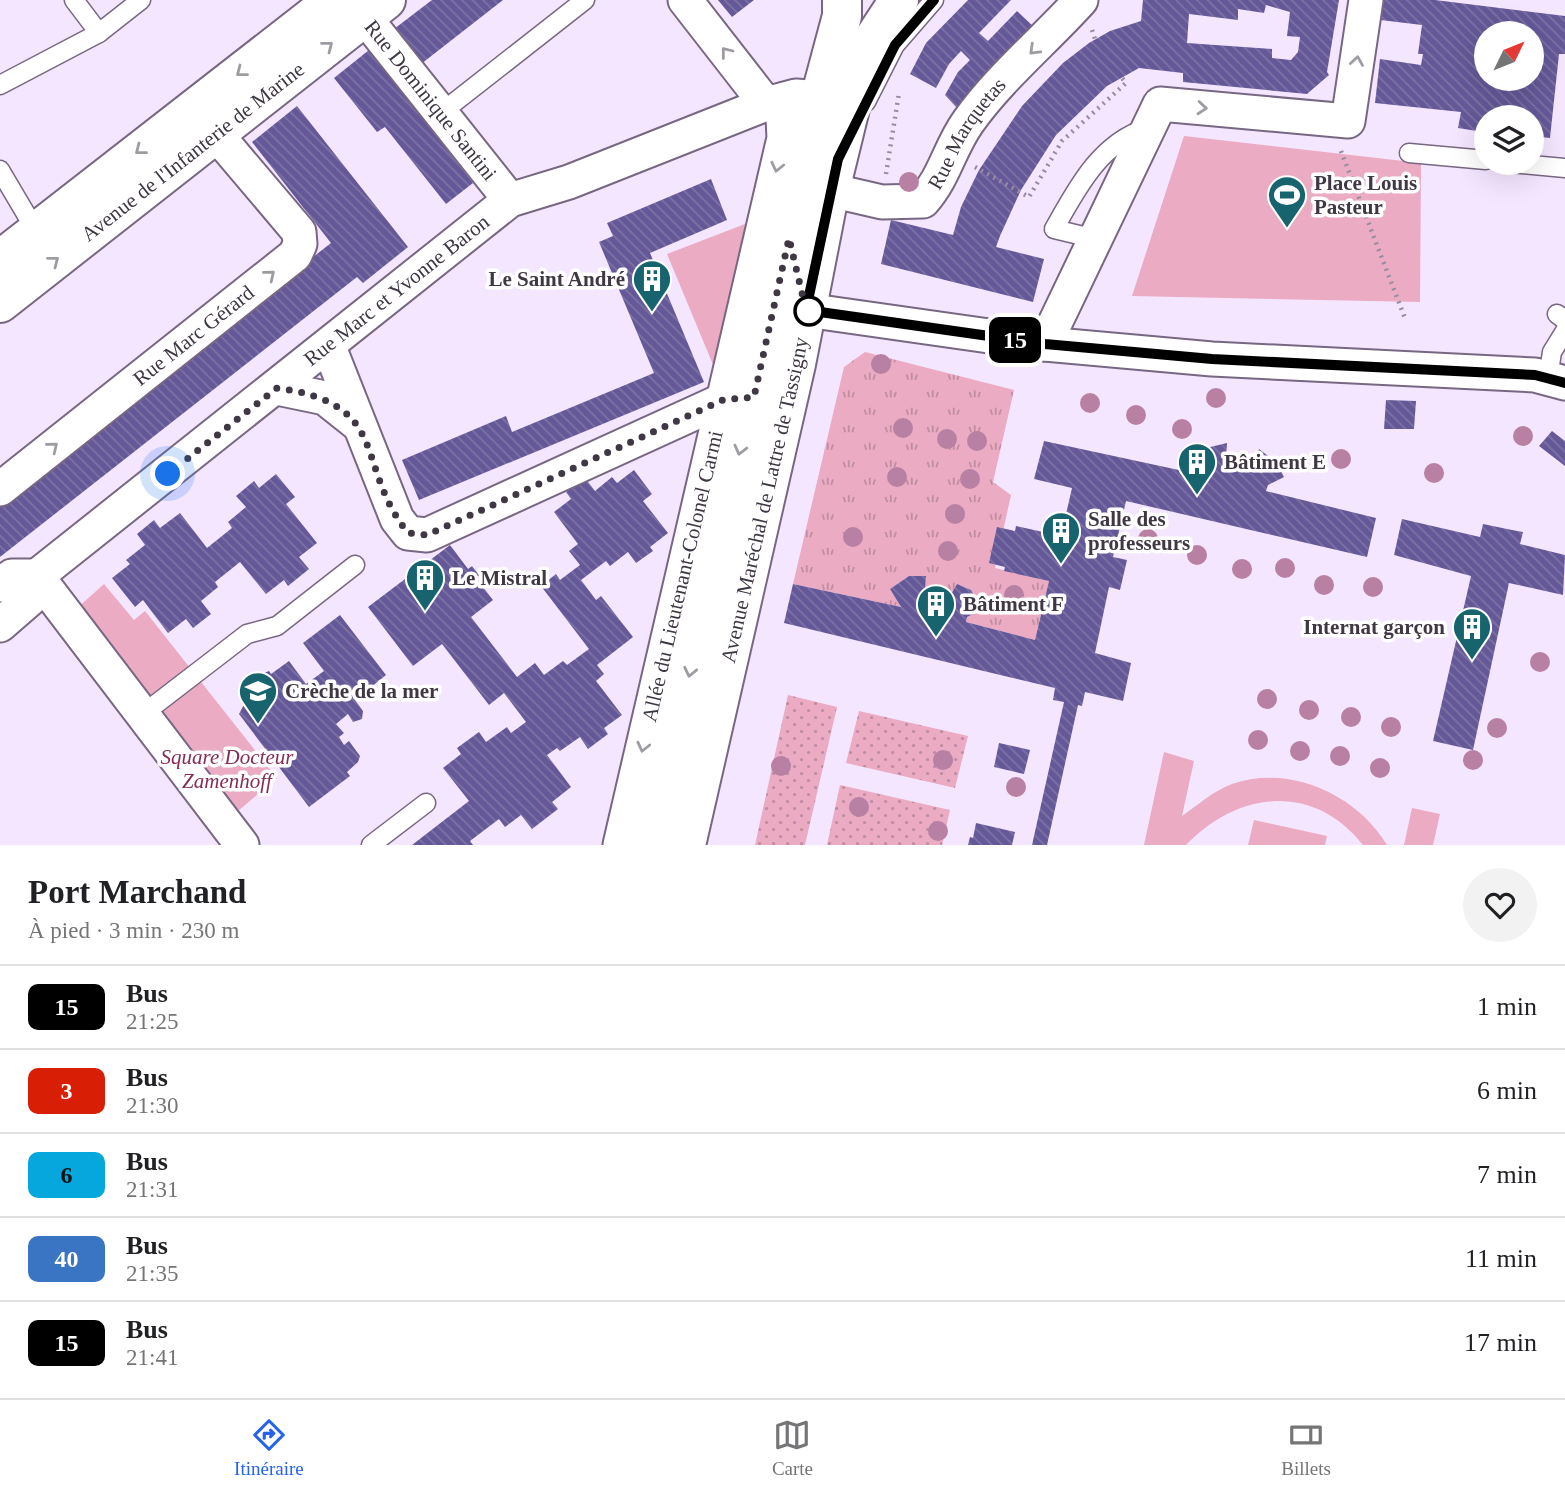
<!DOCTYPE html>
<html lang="fr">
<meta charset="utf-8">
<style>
body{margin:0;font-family:"Times New Roman",serif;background:#f2f2f2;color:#202124;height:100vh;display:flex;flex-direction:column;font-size:26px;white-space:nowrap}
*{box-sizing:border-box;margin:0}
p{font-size:23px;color:#757577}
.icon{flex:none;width:38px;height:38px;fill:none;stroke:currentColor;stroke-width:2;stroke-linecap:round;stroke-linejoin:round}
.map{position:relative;height:845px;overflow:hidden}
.drawer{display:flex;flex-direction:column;background:#fff;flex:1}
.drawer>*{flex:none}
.badge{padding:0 14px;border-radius:10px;font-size:24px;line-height:46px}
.needle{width:46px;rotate:47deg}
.fabs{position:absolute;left:1474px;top:21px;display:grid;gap:14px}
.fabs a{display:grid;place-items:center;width:70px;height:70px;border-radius:50%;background:#fff;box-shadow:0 7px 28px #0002;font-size:35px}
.you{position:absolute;width:35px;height:35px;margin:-18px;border:5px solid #fff;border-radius:50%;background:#1a73e8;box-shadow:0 0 0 10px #1a73e833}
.map>.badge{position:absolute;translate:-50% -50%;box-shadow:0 0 0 4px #fff}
.round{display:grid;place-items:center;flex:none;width:74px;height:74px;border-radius:37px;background:#f2f2f2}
.summary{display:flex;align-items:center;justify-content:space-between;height:119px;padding:0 28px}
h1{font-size:33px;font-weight:700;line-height:52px}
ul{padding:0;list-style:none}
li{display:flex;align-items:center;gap:21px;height:84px;padding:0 28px;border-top:2px solid #e0e0e0}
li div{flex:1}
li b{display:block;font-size:26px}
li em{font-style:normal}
li .badge{min-width:77px;font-weight:700;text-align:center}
.tabs{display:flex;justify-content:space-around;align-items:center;height:98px;border-top:2px solid #e0e0e0;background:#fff;font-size:19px;color:#757577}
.tabs a{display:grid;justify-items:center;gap:4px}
.tabs .selected{color:#2563eb}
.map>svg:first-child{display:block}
</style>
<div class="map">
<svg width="1565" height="845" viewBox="0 0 1565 845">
<defs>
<pattern id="grass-tufts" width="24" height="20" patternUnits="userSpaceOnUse" patternTransform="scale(1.75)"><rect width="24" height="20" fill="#eaabc3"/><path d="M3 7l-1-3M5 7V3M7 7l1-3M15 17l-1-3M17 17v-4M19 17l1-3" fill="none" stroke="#bf8ca0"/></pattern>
<pattern id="garden-dots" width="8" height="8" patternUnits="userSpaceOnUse" patternTransform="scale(1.75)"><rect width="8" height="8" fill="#eaabc3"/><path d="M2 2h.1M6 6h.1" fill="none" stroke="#bf8ca0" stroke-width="1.8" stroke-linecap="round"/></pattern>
<pattern id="building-back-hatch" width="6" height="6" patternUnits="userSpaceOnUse" patternTransform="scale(1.75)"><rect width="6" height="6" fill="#645898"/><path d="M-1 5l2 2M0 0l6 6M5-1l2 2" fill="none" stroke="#7c73a4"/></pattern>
</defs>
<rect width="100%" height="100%" fill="#f5e6ff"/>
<polygon fill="url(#grass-tufts)" points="865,352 1014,390 993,482 1011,495 995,568 1049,581 1035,640 966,622 967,617 982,610 971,590 957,584 950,596 935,590 925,591 926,576 909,576 890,589 901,607 793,584 844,367"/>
<g fill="#eaabc3">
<polygon points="1184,136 1421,163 1420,302 1132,296"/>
<polygon points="758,219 719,379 667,254"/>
<polygon points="104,584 134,620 145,611 277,778 225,822 67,617"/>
<path d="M 1164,752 L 1194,761 L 1182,816 C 1198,805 1213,791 1232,784 C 1290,764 1357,795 1387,845 L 1363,845 C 1313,782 1238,791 1186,845 L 1144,845 Z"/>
<polygon points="1412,808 1440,814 1433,845 1404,845"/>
<polygon points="1254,820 1327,836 1325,845 1248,845"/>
</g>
<g fill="url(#garden-dots)">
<polygon points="788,695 837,707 805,845 755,845"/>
<polygon points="859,711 968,736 955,788 846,763"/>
<polygon points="840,785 950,810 942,845 827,845"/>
</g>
<g fill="url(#building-back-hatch)" fill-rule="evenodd">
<polygon points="432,0 503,0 421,64 394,29"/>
<polygon points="718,0 754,0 732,17"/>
<polygon points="968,0 1011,0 979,33 988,41 1017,11 1036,29 957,108 945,95 958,72 970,60 961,51 949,64 936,88 910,74 926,43"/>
<path d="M 1143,0 L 1339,0 L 1327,72 L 1329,75 L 1307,94 L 1183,82 L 1183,73 L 1139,68 L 1107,86 L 1056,135 L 1021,190 L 1000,236 L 996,247 L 1044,259 L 1033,302 L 881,264 L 891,220 L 953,235 L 961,207 L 979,170 L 1022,106 L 1063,63 L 1089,43 L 1110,31 L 1141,21 ZM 1266,5 L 1290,12 L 1287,36 L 1300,37 L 1298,52 L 1291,60 L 1272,58 L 1272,49 L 1187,43 L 1189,14 L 1238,20 L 1238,9 L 1264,13 Z"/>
<path d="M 1377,0 L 1435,0 L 1565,16 L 1565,54 L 1559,54 L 1550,138 L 1531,136 L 1531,117 L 1486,117 L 1486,132 L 1483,132 L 1458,128 L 1461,112 L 1375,103 L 1380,59 L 1421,65 L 1423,54 L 1418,54 L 1422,25 L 1372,19 ZM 1486,33 L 1531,33 L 1531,79 L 1486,79 Z"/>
<polygon points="369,50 473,183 446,204 385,127 377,132 334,78"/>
<polygon points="297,106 408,247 363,283 357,277 0,557 0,502 331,243 252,142"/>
<polygon points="711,179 727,220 650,253 704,382 419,500 402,460 506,416 512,432 654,373 599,242 613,236 607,223"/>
<polygon points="1386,400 1416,401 1414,429 1384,429"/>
<polygon points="1552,431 1565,441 1565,466 1539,446"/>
<polygon points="1044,441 1202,475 1202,471 1192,457 1202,449 1227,443 1226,459 1234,461 1235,458 1253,464 1259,449 1277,463 1284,477 1268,485 1266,491 1376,518 1367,557 1126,501 1113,557 1127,560 1120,590 1109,587 1095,653 1131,663 1123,701 1085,692 1082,706 1078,705 1047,845 1032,845 1064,702 1053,700 1055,688 784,623 793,584 901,607 890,589 909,576 926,576 925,591 934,589 950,596 957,584 971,590 982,610 967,617 966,622 1035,640 1049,581 1004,571 1005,567 989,563 997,527 1015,531 1016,526 1061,536 1072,488 1034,479"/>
<polygon points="634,470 652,494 643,501 668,533 650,547 653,551 636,563 628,552 610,566 606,561 581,580 596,600 601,596 633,637 597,665 604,674 596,681 622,715 604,728 608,734 588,749 580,737 560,751 557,748 547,755 571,787 552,802 558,809 532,829 521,815 505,827 499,819 470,841 473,845 412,845 469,801 443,768 461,754 457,748 479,732 486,742 507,727 511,733 526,722 504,693 489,705 442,644 413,666 368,607 450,545 468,569 472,566 479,575 476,578 493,600 471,617 517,677 535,663 544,675 563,661 567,665 589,649 541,586 556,574 560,580 580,565 569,551 578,544 554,512 571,499 566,492 585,478 595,491 612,477 617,483"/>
<polygon points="276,474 295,497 286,504 317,543 299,557 309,569 288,586 284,580 266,594 240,562 215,582 218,587 201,601 211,614 193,628 186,619 168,633 143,600 135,607 112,578 130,564 126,560 145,545 137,534 154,520 160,528 180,513 207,548 232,528 228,522 246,507 236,496 254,481 259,488"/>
<polygon points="1402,519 1480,537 1483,524 1512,530 1523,532 1520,544 1565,555 1563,595 1509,583 1473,750 1433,741 1471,576 1394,555"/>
<polygon points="340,615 386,675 355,700 363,711 362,719 353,722 348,714 336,724 344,733 339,737 344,745 349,741 360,756 358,762 347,772 350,776 309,807 239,714 248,697 250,684 247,680 269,671 271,674 289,661 306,684 324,671 303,643"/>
<polygon points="999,743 1030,750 1024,774 994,767"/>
<polygon points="976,823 1015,832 1012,845 968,845 970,837 973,838"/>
</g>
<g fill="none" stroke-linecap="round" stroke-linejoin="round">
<g stroke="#776782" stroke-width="21">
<g id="lane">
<polyline points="74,0 99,33 141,0"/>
<polyline points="0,85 99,33"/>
<polyline points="866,102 895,45 934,0"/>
<polyline points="442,112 585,0"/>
<polyline points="1409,153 1486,160"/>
<polyline points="1510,163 1565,168"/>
<polyline points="0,170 36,231"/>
<path d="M 1096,239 L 1054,229 C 1077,188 1100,143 1147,128"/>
<polyline points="1557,314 1565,320"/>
<polyline points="1548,378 1552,352 1565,331"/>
<polyline points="143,714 247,634 277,626 355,565"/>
<polyline points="371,845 426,803"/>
</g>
</g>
<g stroke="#776782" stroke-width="37">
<g id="street">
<path id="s1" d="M 351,0 L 510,200"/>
<polyline points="685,0 766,104"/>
<path id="s2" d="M 830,190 L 882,202 L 923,201 C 945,176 949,149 968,122 C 1000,77 1044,41 1081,0"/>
<polyline points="800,285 806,310 1045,344 1212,359 1535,375 1565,383"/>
<polyline points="1045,344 1160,104 1348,121 1366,0"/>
<polyline points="329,347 397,519 408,533 427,535 723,400 737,399"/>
<polyline points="277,388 325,398 359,425"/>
<path id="s3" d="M 0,489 L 295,255 L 300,244 L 299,232 L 200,115"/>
<polyline points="37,576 242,845"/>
<polyline points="0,585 12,576 37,576"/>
<path id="s4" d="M 0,625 L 30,599 L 37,576 L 510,200 L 569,182 L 766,104 L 796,96 L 820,98"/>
<path id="s5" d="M 620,845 L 784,138 L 782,100"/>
</g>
</g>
<g stroke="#776782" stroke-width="42">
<g id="secondary">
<polyline points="0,260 334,0"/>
<path id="s6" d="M 0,303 L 386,0"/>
<polyline points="652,845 820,98 842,16 842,0"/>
<path id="s7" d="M 686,845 L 796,364 L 830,190 L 863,55 L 899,0"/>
</g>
</g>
<g stroke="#988da0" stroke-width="4.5" stroke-dasharray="2 5" stroke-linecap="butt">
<polyline points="1092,30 1095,39"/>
<polyline points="1341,151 1406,321"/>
<polyline points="975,167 1029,197 1062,141 1126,83 1122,78"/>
<polyline points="886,174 899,93"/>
</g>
<use href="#lane" stroke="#fff" stroke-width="18"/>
<use href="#street" stroke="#fff" stroke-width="33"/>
<use href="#secondary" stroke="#fff" stroke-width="38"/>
</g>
<g fill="#b880a3">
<circle cx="909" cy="182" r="10"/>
<circle cx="881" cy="364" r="10"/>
<circle cx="1216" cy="398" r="10"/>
<circle cx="1090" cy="403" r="10"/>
<circle cx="1136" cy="415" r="10"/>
<circle cx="903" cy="428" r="10"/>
<circle cx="1182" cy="429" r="10"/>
<circle cx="1523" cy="436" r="10"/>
<circle cx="947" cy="439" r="10"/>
<circle cx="977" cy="441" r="10"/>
<circle cx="1341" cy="459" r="10"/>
<circle cx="1434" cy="473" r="10"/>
<circle cx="897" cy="477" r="10"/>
<circle cx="970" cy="479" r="10"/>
<circle cx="955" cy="514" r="10"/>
<circle cx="853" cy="537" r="10"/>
<circle cx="1148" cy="539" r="10"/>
<circle cx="948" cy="551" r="10"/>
<circle cx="1197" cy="555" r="10"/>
<circle cx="1285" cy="568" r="10"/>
<circle cx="1242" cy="569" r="10"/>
<circle cx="1324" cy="585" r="10"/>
<circle cx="1373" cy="587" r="10"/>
<circle cx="1014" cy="595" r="10"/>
<circle cx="1540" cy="662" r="10"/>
<circle cx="1267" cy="699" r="10"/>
<circle cx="1309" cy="710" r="10"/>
<circle cx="1351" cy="717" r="10"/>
<circle cx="1391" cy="727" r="10"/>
<circle cx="1497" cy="728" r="10"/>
<circle cx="1258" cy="740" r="10"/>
<circle cx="1300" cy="751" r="10"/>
<circle cx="1340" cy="756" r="10"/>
<circle cx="943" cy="760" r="10"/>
<circle cx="1473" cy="760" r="10"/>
<circle cx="781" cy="766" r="10"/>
<circle cx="1380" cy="768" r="10"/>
<circle cx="1016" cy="787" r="10"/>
<circle cx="859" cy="807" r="10"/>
<circle cx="938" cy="831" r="10"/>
</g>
<defs><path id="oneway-chevron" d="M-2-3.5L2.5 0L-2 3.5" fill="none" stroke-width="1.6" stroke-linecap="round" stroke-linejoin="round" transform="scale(1.75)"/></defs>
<g stroke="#9f9ba2">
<use href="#oneway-chevron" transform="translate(328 46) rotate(-38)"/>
<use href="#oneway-chevron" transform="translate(1034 50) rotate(136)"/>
<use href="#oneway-chevron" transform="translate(726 52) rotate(-128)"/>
<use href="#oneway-chevron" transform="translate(1357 61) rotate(-81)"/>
<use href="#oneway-chevron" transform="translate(241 72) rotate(142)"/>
<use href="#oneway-chevron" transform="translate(1202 108) rotate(5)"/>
<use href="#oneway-chevron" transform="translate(140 150) rotate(142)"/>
<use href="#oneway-chevron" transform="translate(777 167) rotate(103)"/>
<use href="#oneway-chevron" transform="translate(54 261) rotate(-38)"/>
<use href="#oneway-chevron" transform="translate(270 275) rotate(-39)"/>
<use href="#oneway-chevron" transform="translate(53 447) rotate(-39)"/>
<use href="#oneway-chevron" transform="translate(740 450) rotate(104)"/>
<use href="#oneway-chevron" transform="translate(690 672) rotate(102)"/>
<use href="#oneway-chevron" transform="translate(643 747) rotate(103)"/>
</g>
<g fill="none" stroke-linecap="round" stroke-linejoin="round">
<g stroke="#fff" stroke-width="16">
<polyline id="line" points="934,0 895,45 838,159 806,310 1045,344 1212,359 1535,375 1565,383"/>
</g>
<use href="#line" stroke="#000" stroke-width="10"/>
<path stroke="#3f3744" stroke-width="7" stroke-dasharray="0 12.6" d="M 168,474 L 277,388 C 393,404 353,464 408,533 L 427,535 L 723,400 L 754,397 L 789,238 L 806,310 L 809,311"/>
</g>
<defs>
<g id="stadium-pin" transform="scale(2.0125)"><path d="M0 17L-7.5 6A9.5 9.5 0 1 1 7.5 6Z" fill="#18646e" stroke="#fff"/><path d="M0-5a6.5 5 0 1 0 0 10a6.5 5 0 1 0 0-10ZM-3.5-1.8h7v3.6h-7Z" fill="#fff"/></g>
<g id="building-pin" transform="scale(2.0125)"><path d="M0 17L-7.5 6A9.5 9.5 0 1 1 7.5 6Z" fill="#18646e" stroke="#fff"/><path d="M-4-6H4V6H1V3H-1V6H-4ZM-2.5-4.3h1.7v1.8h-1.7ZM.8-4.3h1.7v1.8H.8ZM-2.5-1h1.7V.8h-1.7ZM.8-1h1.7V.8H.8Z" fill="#fff"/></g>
<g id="school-pin" transform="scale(2.0125)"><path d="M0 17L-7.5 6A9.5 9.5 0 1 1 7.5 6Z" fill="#18646e" stroke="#fff"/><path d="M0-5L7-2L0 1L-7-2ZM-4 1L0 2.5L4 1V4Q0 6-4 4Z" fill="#fff"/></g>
</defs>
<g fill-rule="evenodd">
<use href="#stadium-pin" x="1287" y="195"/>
<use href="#building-pin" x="652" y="279"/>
<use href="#building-pin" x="1197" y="462"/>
<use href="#building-pin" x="1061" y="531"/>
<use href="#building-pin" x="425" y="578"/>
<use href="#building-pin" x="936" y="604"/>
<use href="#building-pin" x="1472" y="627"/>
<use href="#school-pin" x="258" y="691"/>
</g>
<circle fill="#fff" stroke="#000" stroke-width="3.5" cx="809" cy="311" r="14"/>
<g text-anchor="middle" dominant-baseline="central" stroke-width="7" stroke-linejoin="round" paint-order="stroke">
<g font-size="21" fill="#3f3744" stroke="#fff">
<text stroke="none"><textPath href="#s1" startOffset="128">Rue Dominique Santini</textPath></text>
<text stroke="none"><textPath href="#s2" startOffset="175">Rue Marquetas</textPath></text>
<text stroke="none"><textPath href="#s6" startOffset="245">Avenue de l'Infanterie de Marine</textPath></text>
<text stroke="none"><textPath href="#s4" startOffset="523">Rue Marc et Yvonne Baron</textPath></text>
<text stroke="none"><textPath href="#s3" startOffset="247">Rue Marc Gérard</textPath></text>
<text stroke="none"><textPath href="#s7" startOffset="354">Avenue Maréchal de Lattre de Tassigny</textPath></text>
<text stroke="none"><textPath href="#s5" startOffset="276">Allée du Lieutenant-Colonel Carmi</textPath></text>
</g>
<g font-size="21" font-weight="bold" fill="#3f3744" stroke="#fff" text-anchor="start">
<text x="1314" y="183">Place Louis<tspan x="1314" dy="24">Pasteur</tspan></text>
<text x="625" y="279" text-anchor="end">Le Saint André</text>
<text x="1224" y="462">Bâtiment E</text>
<text x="1088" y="519">Salle des<tspan x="1088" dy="24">professeurs</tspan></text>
<text x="452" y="578">Le Mistral</text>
<text x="963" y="604">Bâtiment F</text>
<text x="1445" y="627" text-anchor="end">Internat garçon</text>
<text x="285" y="691">Crèche de la mer</text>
</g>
<g font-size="21" font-style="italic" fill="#862c57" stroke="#fff">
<text x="227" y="757">Square Docteur<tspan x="227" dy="24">Zamenhoff</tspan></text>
</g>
</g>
</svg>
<div class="fabs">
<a><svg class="needle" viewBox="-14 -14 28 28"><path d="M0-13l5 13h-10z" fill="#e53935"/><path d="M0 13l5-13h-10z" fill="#757577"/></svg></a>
<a><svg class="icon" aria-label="layers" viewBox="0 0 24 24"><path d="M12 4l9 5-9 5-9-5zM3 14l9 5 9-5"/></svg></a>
</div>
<div class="you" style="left:168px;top:474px"></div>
<b class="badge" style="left:1015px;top:340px;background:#000;color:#fff">15</b>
</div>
<section class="drawer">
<div class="summary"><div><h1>Port Marchand</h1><p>À pied · 3 min · 230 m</p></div><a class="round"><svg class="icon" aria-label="heart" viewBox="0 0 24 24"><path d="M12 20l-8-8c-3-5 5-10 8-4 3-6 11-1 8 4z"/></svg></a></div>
<ul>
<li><span class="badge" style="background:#000;color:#fff">15</span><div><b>Bus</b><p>21:25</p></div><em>1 min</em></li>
<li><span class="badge" style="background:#d81e05;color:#fff">3</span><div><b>Bus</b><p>21:30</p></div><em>6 min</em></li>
<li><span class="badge" style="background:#06a7dc;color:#111">6</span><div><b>Bus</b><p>21:31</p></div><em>7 min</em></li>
<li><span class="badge" style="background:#3a75c4;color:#fff">40</span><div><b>Bus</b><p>21:35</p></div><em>11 min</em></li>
<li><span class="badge" style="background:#000;color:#fff">15</span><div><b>Bus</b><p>21:41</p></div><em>17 min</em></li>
</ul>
</section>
<nav class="tabs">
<a class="selected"><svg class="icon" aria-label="directions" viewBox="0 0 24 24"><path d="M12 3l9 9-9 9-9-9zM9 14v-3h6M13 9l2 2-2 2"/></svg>Itinéraire</a>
<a><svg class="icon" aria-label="map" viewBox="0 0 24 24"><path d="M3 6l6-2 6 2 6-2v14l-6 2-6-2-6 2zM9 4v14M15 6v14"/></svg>Carte</a>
<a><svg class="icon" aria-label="tickets" viewBox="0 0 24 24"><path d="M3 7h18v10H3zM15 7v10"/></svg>Billets</a>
</nav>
